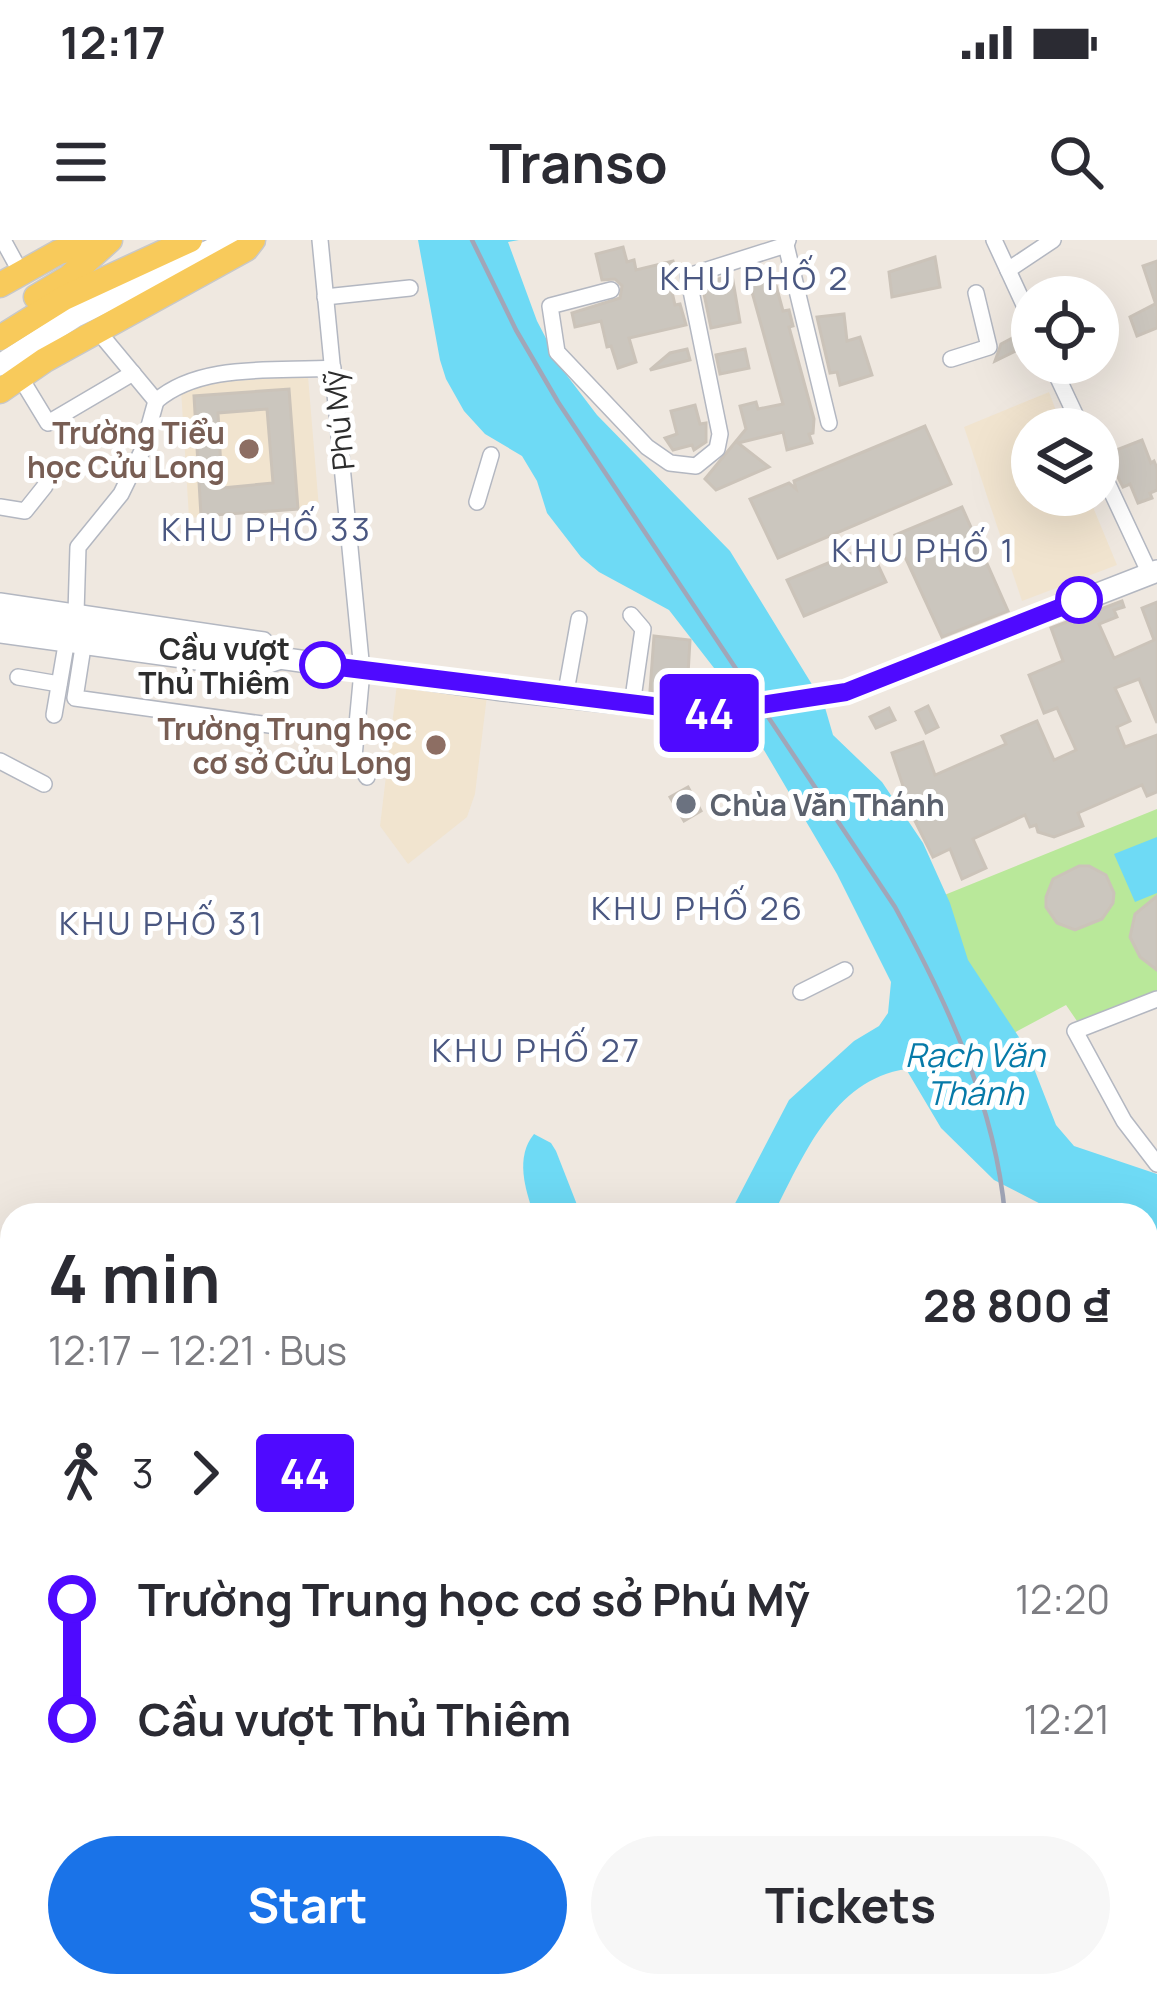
<!DOCTYPE html>
<meta charset="utf-8">
<style>
body{margin:0;font-family:Manrope,sans-serif;background:#f7f7f7;color:#2b2b33;height:100vh;display:flex;flex-direction:column;font-size:45px;white-space:nowrap}
*{box-sizing:border-box;margin:0}
p{font-size:39px;color:#7c7c81}
.icon{flex:none;width:66px;height:66px;fill:none;stroke:currentColor;stroke-width:2;stroke-linecap:round;stroke-linejoin:round}
.map{position:relative;flex:1;overflow:hidden}
.side{position:absolute;left:0px;top:963px;width:1158px;height:795px;display:flex;flex-direction:column;background:#fff;border-radius:36px 36px 0 0;box-shadow:0 12px 48px #0002}
.side>*{flex:none}
.badge{padding:0 24px;border-radius:9px;font-size:42px;line-height:78px}
.buttons{position:absolute;left:1011px;top:36px;display:grid;gap:24px}
.buttons a{display:grid;place-items:center;width:108px;height:108px;border-radius:50%;background:#fff;box-shadow:0 12px 48px #0002;font-size:60px}
.map>.badge{position:absolute;translate:-50% -50%;box-shadow:0 0 0 6px #fff}
.legs{display:flex;align-items:center;gap:18px;height:132px;padding:0 48px;font-size:39px}
.legs p{margin-inline-start:auto}
.headline{display:flex;align-items:center;justify-content:space-between;height:204px;padding:0 48px}
h1{font-size:66px;font-weight:700;line-height:90px}
.primary-button{display:flex;gap:24px;margin-top:auto;padding:24px 48px}
.primary-button a{flex:1;height:138px;border-radius:72px;background:#1a73e8;color:#fff;font-size:48px;font-weight:700;line-height:138px;text-align:center}
.primary-button a+a{background:#f7f7f7;color:#2b2b33}
ul{padding:0 48px;list-style:none}
li{display:flex;align-items:center;gap:42px;height:120px;font-size:45px}
li i{display:grid;place-items:center;width:18px;height:100%;margin:0 15px;background:currentColor}
li i::after{content:'';width:30px;height:30px;margin:-15px;border:9px solid;border-radius:50%;background:#fff}
li p{margin-inline-start:auto}
li:first-child i{background:linear-gradient(#0000 50%,currentColor 0)}
li:last-child i{background:linear-gradient(currentColor 50%,#0000 0)}
.status{display:flex;justify-content:space-between;align-items:center;height:84px;padding:0 60px;background:#fff;direction:ltr}
.status svg{height:33px;fill:currentColor}
header{display:flex;justify-content:space-between;align-items:center;height:156px;padding:0 48px;background:#fff;font-size:54px;font-weight:700}
.map>svg:first-child{display:block}
</style>
<div class="status"><b>12:17</b><svg viewBox="0 0 49 12"><path d="M0 12V9h3v3zM5 12V6h3v6zM10 12V3h3v9zM15 12V0h3v12zM26 1h20v11H26zM47 4h2v5h-2z"/></svg></div>
<header><svg class="icon" aria-label="menu" viewBox="0 0 24 24"><path d="M4 6h16M4 12h16M4 18h16"/></svg>Transo<svg class="icon" aria-label="search" viewBox="0 0 24 24"><circle cx="10" cy="10" r="6"/><path d="M15 15l6 6"/></svg></header>
<div class="map">
<svg width="1157" height="1756" viewBox="0 0 1157 1756">
<rect width="100%" height="100%" fill="#efe8e0"/>
<g fill="#f1e4cf">
<polygon points="308,136 319,268 189,278 181,150 201,143"/>
<polygon points="1049,152 1063,189 1032,189 1032,255 1088,255 1117,325 1022,361 964,187"/>
<polygon points="397,443 487,456 475,554 467,577 408,624 380,586"/>
</g>
<g fill="#b9e89a">
<polygon points="1157,569 1157,751 1077,781 1066,765 997,802 942,656"/>
<polygon points="1157,1402 1157,1756 875,1756 878,1746 1146,1746 1146,1403"/>
</g>
<g fill="#6edaf5">
<path d="M 418,0 L 519,0 L 508,2 L 537,81 L 562,129 L 597,175 L 730,311 L 824,464 L 833,495 L 882,542 L 923,603 L 950,663 L 968,720 L 1026,808 L 1056,885 L 1074,906 L 1157,934 L 1157,1053 L 1146,1045 L 1146,975 L 1062,975 L 994,940 L 941,888 L 906,829 C 833,840 803,917 773,975 L 729,975 L 789,860 L 854,801 L 879,786 L 888,773 L 891,742 L 837,634 L 721,437 L 669,370 L 599,332 L 581,317 L 547,273 L 537,241 L 522,216 L 485,194 L 464,171 L 446,139 L 440,120 Z"/>
<polygon points="1157,597 1157,653 1135,662 1114,614"/>
<path d="M 534,894 L 551,903 L 556,911 L 581,975 L 534,975 C 525,949 515,917 534,894 Z"/>
<polygon points="1146,1216 1157,1228 1157,1402 1146,1403"/>
<polygon points="893,1746 1079,1746 1080,1751 1076,1756 890,1756"/>
</g>
<g fill="#cbc6be" stroke="#cbc3b9" stroke-width="3" fill-rule="evenodd">
<polygon points="623,7 627,22 634,20 636,30 673,21 676,32 668,34 675,65 680,64 686,85 629,98 636,122 618,128 611,106 607,107 601,81 575,87 572,73 620,58 622,46 615,39 602,40 596,14"/>
<polygon points="935,17 940,47 892,57 889,32"/>
<polygon points="1157,21 1157,61 1155,62 1143,26"/>
<polygon points="771,27 783,71 789,70 793,86 789,87 814,179 813,193 809,194 812,203 787,210 783,192 738,203 769,227 716,250 705,239 746,189 740,166 756,162 758,169 783,164 747,34"/>
<polygon points="732,35 740,82 711,88 702,44"/>
<polygon points="1157,63 1157,88 1137,96 1130,77"/>
<polygon points="844,74 847,101 860,97 872,135 840,145 837,132 830,133 817,77"/>
<polygon points="1016,96 1022,108 995,121 1001,104"/>
<polygon points="687,109 690,120 650,130 670,113"/>
<polygon points="745,109 749,128 720,134 716,115"/>
<path d="M 289,149 L 298,269 L 201,276 L 194,156 ZM 267,169 L 273,243 L 222,248 L 218,173 Z"/>
<polygon points="695,165 700,184 706,183 706,202 694,210 692,205 673,210 665,198 677,194 671,171"/>
<polygon points="925,186 951,244 778,318 750,259 789,243 796,249 794,241"/>
<polygon points="1142,200 1151,223 1154,221 1157,228 1157,250 1150,253 1152,258 1138,263 1130,244 1123,247 1106,214"/>
<polygon points="962,267 1008,371 942,397 895,295"/>
<polygon points="869,306 886,342 804,376 787,340"/>
<polygon points="1122,361 1124,367 1114,370 1117,377 1099,384 1114,418 1154,400 1142,368 1157,362 1157,483 1139,439 1115,448 1130,481 1117,487 1125,507 1157,495 1157,552 1147,556 1142,545 1078,573 1083,586 1054,597 1038,592 1036,585 1030,587 1025,575 973,599 986,628 962,639 950,609 933,617 900,551 904,549 892,513 923,502 935,535 1006,504 1002,496 1037,481 1054,520 1076,510 1057,468 1044,473 1029,435 1063,421 1051,388"/>
<polygon points="654,396 690,400 687,452 650,451"/>
<polygon points="928,466 938,487 926,493 916,472"/>
<polygon points="889,468 895,480 876,488 870,477"/>
<polygon points="688,547 701,571 684,581 670,557"/>
<polygon points="1079,626 1089,626 1106,635 1114,653 1113,663 1102,679 1075,690 1057,683 1046,667 1046,657 1053,639"/>
<polygon points="1157,656 1157,730 1140,717 1130,697 1135,674"/>
<polygon points="12,1581 12,1636 0,1629 0,1595"/>
<polygon points="7,1722 12,1723 12,1756 0,1756"/>
</g>
<g fill="none" stroke-linecap="round" stroke-linejoin="round">
<g stroke="#b3b7c1" stroke-width="18">
<g id="street">
<polyline points="3,0 21,33"/>
<polyline points="320,0 362,431 354,517 367,537"/>
<polyline points="994,0 1032,82"/>
<polyline points="786,5 829,183"/>
<polyline points="1008,30 1053,0"/>
<polyline points="611,50 550,66 557,112 647,207 670,223 696,226 717,209 720,194 688,36 786,5 788,0"/>
<polyline points="325,57 410,48"/>
<polyline points="97,90 156,161"/>
<polyline points="951,119 989,107 976,53"/>
<polyline points="1051,123 1082,189"/>
<polyline points="20,137 48,183 133,133"/>
<path d="M 156,161 C 201,122 276,132 333,128"/>
<polyline points="1098,223 1150,334"/>
<polyline points="477,262 491,215"/>
<polyline points="0,267 25,271 45,246"/>
<polyline points="0,361 264,400 284,420 255,430 0,395"/>
<polyline points="76,373 78,307 121,254 142,211 156,161"/>
<polyline points="631,375 643,389 632,465"/>
<polyline points="83,407 75,458 355,497"/>
<polyline points="18,437 59,444"/>
<polyline points="565,457 579,379"/>
<polyline points="54,475 66,405"/>
<polyline points="0,521 44,544"/>
<polyline points="801,752 845,730"/>
<polyline points="1157,759 1075,791 1124,881 1157,924"/>
<polyline points="0,1050 12,1064"/>
<polyline points="0,1707 12,1711"/>
<polyline points="108,1746 136,1756"/>
<polyline points="494,1756 497,1746"/>
<polyline points="587,1756 589,1746"/>
<polyline points="697,1756 700,1746"/>
<polyline points="825,1756 828,1746"/>
</g>
</g>
<g stroke="#b3b7c1" stroke-width="24">
<g id="secondary">
<polyline points="0,125 76,76 231,0"/>
<polyline points="0,378 503,450 710,473 846,452 1157,331"/>
</g>
</g>
<g stroke="#c8c8c8" stroke-width="27">
<g id="primary">
<polyline points="0,45 59,12 107,1"/>
<polyline points="36,57 69,37 110,0"/>
<polyline points="0,98 64,58 190,0"/>
<polyline points="0,151 45,120 246,9 253,0"/>
<polyline points="0,1286 12,1303"/>
<polyline points="0,1324 12,1340"/>
<polyline points="0,1366 12,1383"/>
<polyline points="0,1412 12,1429"/>
<polyline points="218,1746 221,1756"/>
<polyline points="245,1746 249,1756"/>
<polyline points="274,1746 277,1756"/>
<polyline points="304,1746 306,1756"/>
</g>
</g>
<use href="#street" stroke="#fff" stroke-width="15"/>
<use href="#secondary" stroke="#fff" stroke-width="21"/>
<use href="#primary" stroke="#f8ca5b" stroke-width="24"/>
<g stroke="#a1a6b8" stroke-width="4.5">
<path d="M 472,0 L 516,90 L 558,162 L 895,667 C 947,762 995,865 1005,975"/>
<polyline points="863,1756 866,1746"/>
</g>
</g>
<g fill="none" stroke-linecap="round" stroke-linejoin="round">
<g stroke="#fff" stroke-width="27">
<polyline id="line-1" points="323,425 710,473 846,452 1079,360"/>
</g>
<use href="#line-1" stroke="#4f0aff" stroke-width="18"/>
</g>
<g fill="#8d6e63" stroke="#fff" stroke-width="4.5">
<circle cx="249" cy="209" r="12"/>
<circle cx="436" cy="505" r="12"/>
</g>
<g fill="#fff" stroke="#4f0aff" stroke-width="6">
<circle cx="1079" cy="360" r="21"/>
<circle cx="323" cy="425" r="21"/>
</g>
<circle fill="#6b7280" stroke="#fff" stroke-width="4.5" cx="686" cy="564" r="12"/>
<g text-anchor="middle" dominant-baseline="central" stroke-width="10" stroke-linejoin="round" paint-order="stroke">
<g font-size="30" fill="#2d2d2d" stroke="#fff">
<text transform="translate(338 180) rotate(-96)">Phú Mỹ</text>
</g>
<g font-size="30" font-weight="bold" fill="#785e54" stroke="#fff" text-anchor="end">
<text x="225" y="192">Trường Tiểu<tspan x="225" dy="34">học Cửu Long</tspan></text>
<text x="412" y="488">Trường Trung học<tspan x="412" dy="34">cơ sở Cửu Long</tspan></text>
</g>
<g font-size="30" font-weight="bold" fill="#2d2d2d" stroke="#fff" text-anchor="end">
<text x="290" y="408">Cầu vượt<tspan x="290" dy="34">Thủ Thiêm</tspan></text>
</g>
<g font-size="30" font-weight="bold" fill="#5b616d" stroke="#fff" text-anchor="start">
<text x="710" y="564">Chùa Văn Thánh</text>
</g>
<g font-size="33" letter-spacing="3" fill="#4a5781" stroke="#fff">
<text x="755" y="37">KHU PHỐ 2</text>
<text x="267" y="288">KHU PHỐ 33</text>
<text x="924" y="309">KHU PHỐ 1</text>
<text x="698" y="667">KHU PHỐ 26</text>
<text x="162" y="682">KHU PHỐ 31</text>
<text x="537" y="809">KHU PHỐ 27</text>
</g>
<g font-size="33" font-style="italic" fill="#067aa8" stroke="#fff">
<text x="975" y="814">Rạch Văn<tspan x="975" dy="38">Thánh</tspan></text>
</g>
</g>
</svg>
<div class="buttons">
<a><svg class="icon" aria-label="locate" viewBox="0 0 24 24"><circle cx="12" cy="12" r="6"/><path d="M12 2v4M12 18v4M2 12h4M18 12h4"/></svg></a>
<a><svg class="icon" aria-label="layers" viewBox="0 0 24 24"><path d="M12 4l9 5-9 5-9-5zM3 14l9 5 9-5"/></svg></a>
</div>
<b class="badge" style="left:709px;top:473px;background:#4f0aff;color:#fff">44</b>
<section class="side">
<div class="headline"><div><h1>4 min</h1><p>12:17 – 12:21 · Bus</p></div><b>28 800 ₫</b></div>
<div class="legs"><svg class="icon" aria-label="walk" viewBox="0 0 24 24"><circle cx="13" cy="4" r="2"/><path d="M13 8l-2 6 4 7M11 14l-3 7M7 12l3-4h3l4 4"/></svg>3<svg class="icon" aria-label="forward" viewBox="0 0 24 24"><path d="M9 5l7 7-7 7"/></svg><b class="badge" style="background:#4f0aff;color:#fff">44</b></div>
<ul>
<li><i style="color:#4f0aff"></i><b>Trường Trung học cơ sở Phú Mỹ</b><p>12:20</p></li>
<li><i style="color:#4f0aff"></i><b>Cầu vượt Thủ Thiêm</b><p>12:21</p></li>
</ul>
<div class="primary-button"><a>Start</a><a>Tickets</a></div>
</section>
</div>
